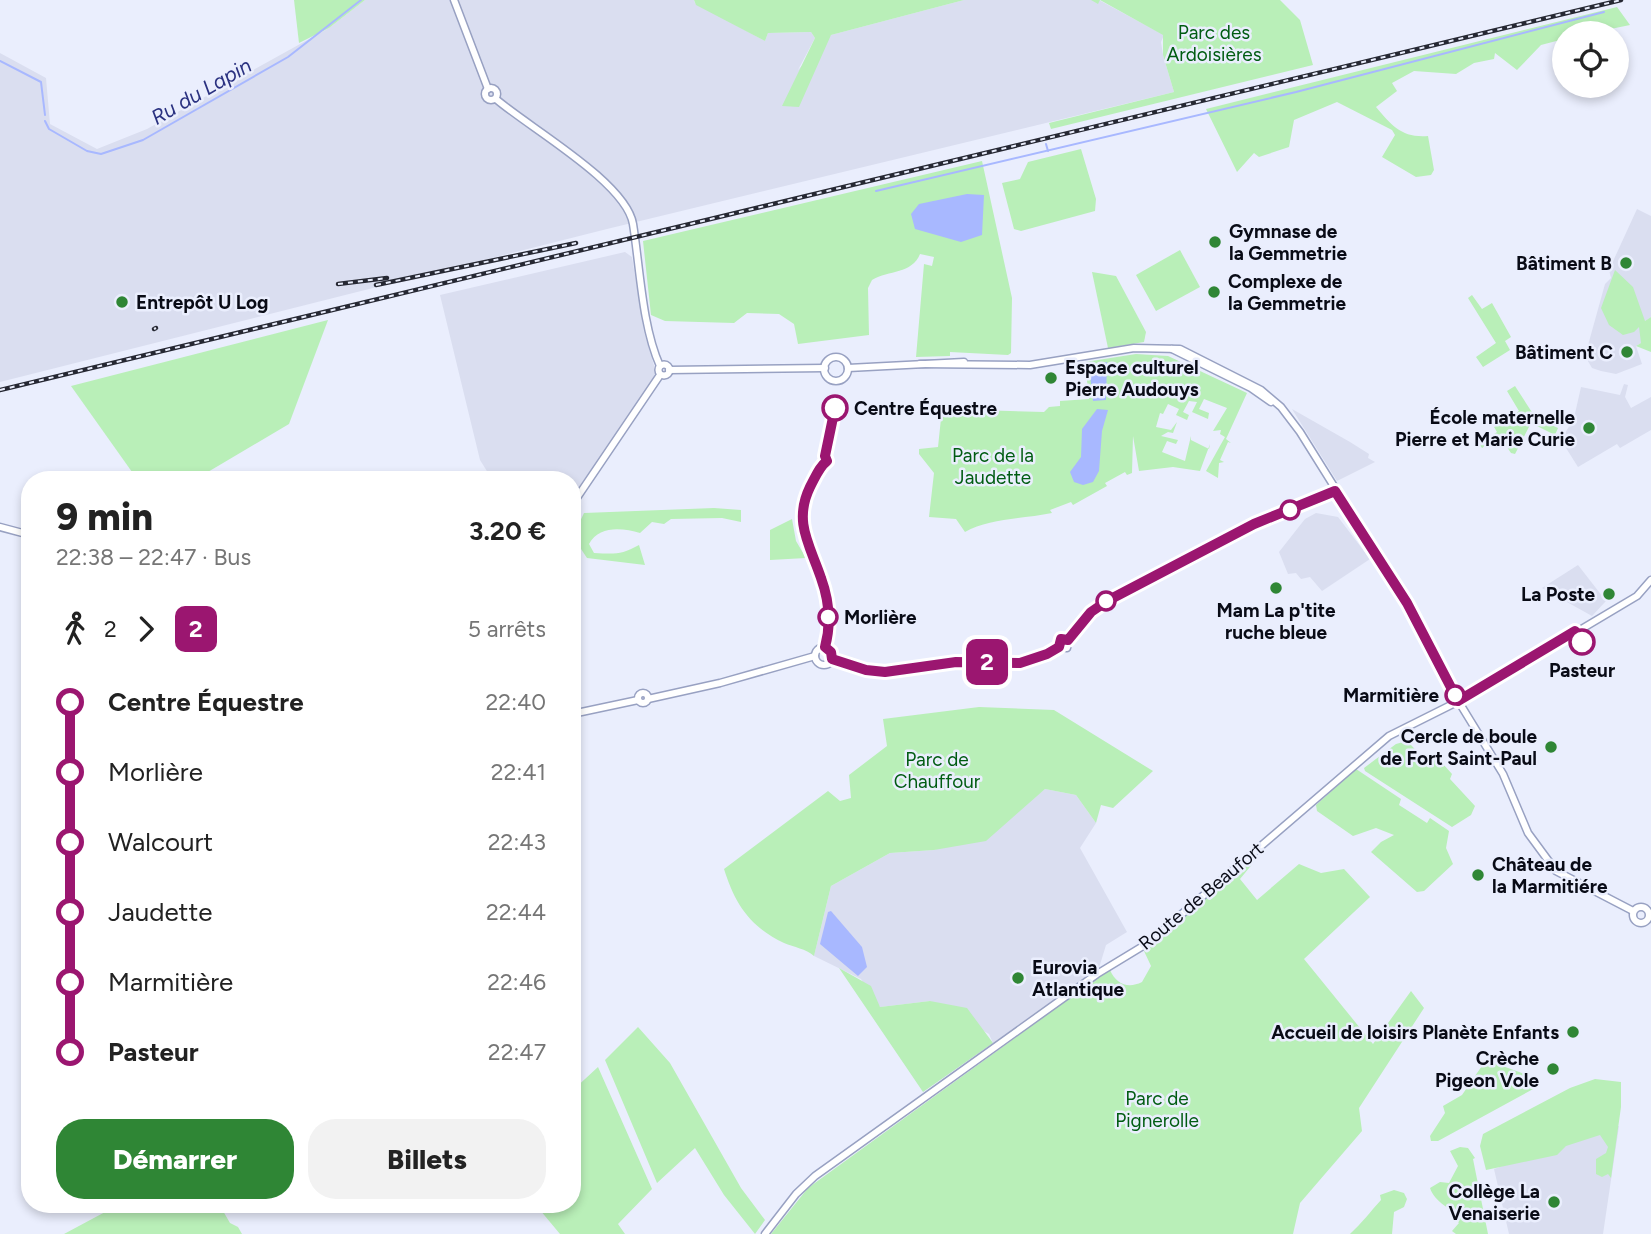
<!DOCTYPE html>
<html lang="fr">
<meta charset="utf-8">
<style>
body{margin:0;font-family:Figtree,sans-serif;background:#f2f2f2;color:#222;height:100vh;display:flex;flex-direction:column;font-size:26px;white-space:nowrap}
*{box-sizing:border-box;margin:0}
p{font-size:23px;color:#767676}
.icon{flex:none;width:38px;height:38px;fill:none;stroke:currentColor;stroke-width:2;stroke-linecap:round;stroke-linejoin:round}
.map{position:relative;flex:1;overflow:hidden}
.sheet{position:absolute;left:21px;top:471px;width:560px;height:742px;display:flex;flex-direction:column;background:#fff;border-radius:28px;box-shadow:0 4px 10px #0003}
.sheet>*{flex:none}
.badge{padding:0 14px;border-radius:10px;font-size:24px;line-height:46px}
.tools{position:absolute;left:1552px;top:21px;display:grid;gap:14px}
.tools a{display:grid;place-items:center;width:77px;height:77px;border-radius:50%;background:#fff;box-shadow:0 4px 10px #0003;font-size:35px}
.map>.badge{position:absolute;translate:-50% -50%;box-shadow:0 0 0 4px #fff}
.legs{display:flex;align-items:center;gap:10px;height:77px;padding:0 35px;font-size:23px}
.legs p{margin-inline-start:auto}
.head{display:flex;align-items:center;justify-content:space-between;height:119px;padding:0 35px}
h1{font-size:38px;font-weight:800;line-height:52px}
.action{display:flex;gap:14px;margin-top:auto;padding:14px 35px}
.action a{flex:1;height:80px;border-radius:28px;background:#2f8635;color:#fff;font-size:28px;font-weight:800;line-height:80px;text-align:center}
.action a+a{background:#f2f2f2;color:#222}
ul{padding:0 35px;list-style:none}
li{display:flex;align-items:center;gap:24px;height:70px;font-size:26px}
li i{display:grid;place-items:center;width:10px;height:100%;margin:0 9px;background:currentColor}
li i::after{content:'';width:18px;height:18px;margin:-9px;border:5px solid;border-radius:50%;background:#fff}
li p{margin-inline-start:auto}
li:first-child i{background:linear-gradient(#0000 50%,currentColor 0)}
li:last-child i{background:linear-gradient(currentColor 50%,#0000 0)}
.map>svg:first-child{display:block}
</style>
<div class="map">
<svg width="1651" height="1234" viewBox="0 0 1651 1234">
<rect width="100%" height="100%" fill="#eaeefd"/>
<g fill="#dadef0">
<polygon points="365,0 694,0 695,3 765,41 768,33 811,32 815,38 798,70 831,35 964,0 1099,0 1164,35 1161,42 1163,55 1174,92 607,229 0,382 0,53 46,78 50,124 97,149 147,129 329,28"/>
<polygon points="1637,209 1651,216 1651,317 1639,325 1642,337 1641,343 1636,346 1642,364 1616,374 1601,371 1592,368 1585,356 1605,284 1611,278 1609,270"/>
<polygon points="625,252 632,257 644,332 655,369 654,380 572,497 572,480 530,479 508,471 490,476 480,460 440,295"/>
<polygon points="1624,384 1628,385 1625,397 1631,408 1651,397 1651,430 1620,448 1617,444 1578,467 1561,440 1574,418 1581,387 1620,395"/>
<polygon points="1292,409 1350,442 1369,454 1368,458 1375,462 1337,481"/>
<polygon points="1316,513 1338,517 1370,559 1322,591 1310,577 1301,579 1296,573 1288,574 1279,552 1305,519"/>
<polygon points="1578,565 1606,601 1592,616 1542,588"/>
<polygon points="1045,789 1076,795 1096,823 1080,848 1127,932 1106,945 1099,968 993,1043 989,1034 930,1001 880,1007 861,979 814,956 831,886 890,853 934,850 1021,808"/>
<polygon points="1619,1126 1603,1234 1509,1234 1494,1169"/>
</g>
<g fill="#b9efb8">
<polygon points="294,0 365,0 329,28 299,43"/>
<polygon points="694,0 964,0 831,35 799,107 782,106 815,38 811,32 768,33 765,41 696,5"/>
<polygon points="1091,0 1280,0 1300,20 1313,65 1051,129 1049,123 1174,92 1163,55 1163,35 1100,0 1098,4"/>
<path d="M 1617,7 L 1630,25 L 1591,33 L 1564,33 L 1564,39 L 1541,45 L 1517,70 L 1495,53 L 1494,59 L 1474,63 L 1456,74 L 1414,71 L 1392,83 L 1397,91 L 1376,107 C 1392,126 1402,138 1428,136 L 1434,170 L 1431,175 L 1416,177 L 1382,157 L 1395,135 L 1392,130 L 1337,102 L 1294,120 L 1289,147 L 1259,157 L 1254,153 L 1237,172 L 1206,109 Z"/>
<polygon points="1081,149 1096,199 1095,211 1021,231 1014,229 1002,183 1020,179 1028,162"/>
<path d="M 982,161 L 1012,298 L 1011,353 L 1008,355 L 950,352 L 950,356 L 916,357 L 924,264 L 932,266 L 934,257 L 920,254 C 912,274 889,270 872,280 L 868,288 L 869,335 L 798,344 L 794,324 L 779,314 L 747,313 L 734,323 L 665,321 L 651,315 L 643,241 Z"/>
<polygon points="1180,250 1200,287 1156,311 1136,275"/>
<polygon points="1615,270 1633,287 1645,321 1651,317 1651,352 1636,346 1641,343 1639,327 1634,332 1623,335 1609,325 1601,308"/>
<polygon points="1092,272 1116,276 1146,332 1144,342 1108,348"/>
<polygon points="1472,295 1482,309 1492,303 1511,337 1505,341 1510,350 1483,367 1476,357 1496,343 1468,298"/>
<polygon points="328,320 289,424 196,479 137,479 71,386"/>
<path d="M 1136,354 L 1168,356 L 1247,393 L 1226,439 L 1231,443 L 1228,442 L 1220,460 L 1224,462 L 1219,463 L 1218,478 L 1206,471 L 1225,437 L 1220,434 L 1221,430 L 1213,431 L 1227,408 L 1204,399 L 1199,409 L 1209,413 L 1208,419 L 1192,412 L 1197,402 L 1189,401 L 1183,412 L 1189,415 L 1187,420 L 1176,415 L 1179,409 L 1168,404 L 1163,414 L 1160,413 L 1156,427 L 1171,430 L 1177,422 L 1173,433 L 1168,432 L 1161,436 L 1178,440 L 1176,444 L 1167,441 L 1162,452 L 1185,461 L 1191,436 L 1191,440 L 1209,449 L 1210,444 L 1200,471 L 1173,467 L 1139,471 L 1133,436 L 1132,473 L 1127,475 L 1125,472 L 1105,483 L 1107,486 L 1073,505 L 1071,502 L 1050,510 L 1052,513 C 1024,519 989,518 965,532 L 956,519 L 929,517 L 934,473 L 919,454 L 919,449 L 938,447 L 942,409 L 1044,412 L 1049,407 L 1060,406 L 1060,401 L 1089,399 L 1085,362 Z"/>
<polygon points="1515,386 1535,417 1558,428 1555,435 1531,423 1515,454 1511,453 1500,437 1482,448 1479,444 1497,432 1494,427 1519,411 1507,391"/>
<path d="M 714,508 L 741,510 L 741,522 L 722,518 L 671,519 L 664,524 L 652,522 L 640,533 C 623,528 599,525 589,544 L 594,553 C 615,554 621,555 639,545 L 645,565 L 587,558 L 579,546 L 572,547 L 572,538 L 584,513 Z"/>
<polygon points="792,519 796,541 806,558 770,560 770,530"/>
<path d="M 979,707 L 1054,710 L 1153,771 L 1113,808 L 1101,805 L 1096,823 L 1076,795 L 1045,789 L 986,841 L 934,850 L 890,853 L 831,886 L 814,956 C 806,949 794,947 784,943 C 750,927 735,904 724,869 L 828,791 L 840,801 L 851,798 L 849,775 L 887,746 L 883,719 Z"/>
<polygon points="1418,738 1410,744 1429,764 1438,758 1437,763 1440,766 1443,764 1452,774 1450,779 1475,806 1471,815 1452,827 1365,771 1364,768 1396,744"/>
<polygon points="1356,769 1401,799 1399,805 1427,823 1430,818 1449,831 1446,848 1453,864 1424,891 1417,892 1371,852 1381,842 1394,835 1376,828 1353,836 1317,811 1316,805"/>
<path d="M 1252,858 L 1254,862 L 1240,879 L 1257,900 L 1299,864 L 1321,873 L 1344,869 L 1370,897 L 1304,959 L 1373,1044 L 1411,991 L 1424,1008 L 1359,1108 L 1362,1131 L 1300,1203 L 1293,1234 L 771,1234 L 808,1188 L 1103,974 L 1110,970 C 1116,984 1128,989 1142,982 L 1151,966 L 1144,951 Z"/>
<polygon points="839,968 871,986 880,1007 930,1001 967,1008 993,1043 923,1092"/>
<polygon points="638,1027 670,1063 741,1188 765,1220 755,1234 724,1195 695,1148 657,1183 605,1060"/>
<polygon points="1486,1060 1533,1077 1535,1088 1438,1141 1431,1141 1430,1136 1445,1113 1443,1106 1462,1095"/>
<polygon points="598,1067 652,1189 618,1224 625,1234 560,1234 535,1204 572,1204 572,1091"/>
<polygon points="1595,1079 1621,1082 1621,1107 1611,1178 1608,1174 1602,1177 1596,1174 1596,1159 1606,1153 1608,1147 1600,1135 1566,1146 1557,1155 1486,1170 1480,1146 1483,1134 1570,1088"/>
<path d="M 1460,1147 L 1468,1148 L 1475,1158 L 1473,1159 L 1488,1234 L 1456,1234 L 1452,1231 L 1459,1223 L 1452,1217 L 1452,1210 C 1443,1206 1432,1196 1430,1188 L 1440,1182 L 1449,1183 L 1458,1166 L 1450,1151 Z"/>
<path d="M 1394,1190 L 1404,1193 L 1407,1199 L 1404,1207 L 1394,1212 L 1392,1234 L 1350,1234 C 1362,1223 1370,1212 1381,1200 L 1380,1195 Z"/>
<polygon points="120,1204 219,1204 230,1223 238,1227 242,1234 64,1234"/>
</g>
<g fill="#a8b8ff">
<polygon points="967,194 984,195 982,235 961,242 915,229 911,214 919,204"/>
<polygon points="1107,362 1106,400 1093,401 1089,366"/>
<polygon points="1097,409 1108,410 1102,431 1099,471 1093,482 1083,485 1074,482 1070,472 1081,457 1082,429"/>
<polygon points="831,911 862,947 867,967 858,976 820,944 828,912"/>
</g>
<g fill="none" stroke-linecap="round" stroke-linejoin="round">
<g stroke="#a8b8ff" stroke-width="2">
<polyline points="0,61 41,82 45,115"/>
<polyline points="45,121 49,129 87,151 101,154 143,140 288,57 361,0"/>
<polyline points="1046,144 1048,151"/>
<polyline points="876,191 1296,92 1604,12"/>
</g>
<g stroke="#98a1c2" stroke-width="9">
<g id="secondary">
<polyline points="454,0 488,89"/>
<circle cx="491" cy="94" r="6"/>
<path d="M 496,99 C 528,127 626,182 633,224 C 640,268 642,326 660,366"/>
<polyline points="1172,349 1251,388 1271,402"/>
<circle cx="836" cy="369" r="12"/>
<polyline points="920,364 1030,365 1134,348 1180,349 1261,390 1281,407 1300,432 1407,603 1454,694 1503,774 1528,833 1556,871 1633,911"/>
<circle cx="664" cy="370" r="5.5"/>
<polyline points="848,368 964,362"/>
<polyline points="669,370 825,368"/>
<polyline points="572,505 660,375"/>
<polyline points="0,527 30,535"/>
<circle cx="824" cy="656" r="9"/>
<polyline points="1059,647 1067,648 1068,640 1076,627 1107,601 1254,524 1335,491"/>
<polyline points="832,659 866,670 885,672 956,662 1020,663 1047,654 1059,647"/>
<circle cx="643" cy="698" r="5"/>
<polyline points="648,699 720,683 815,656"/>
<polyline points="572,714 638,700"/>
<circle cx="1641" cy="915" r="8"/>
<polyline points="765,1234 796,1194 815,1176 1097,974 1148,943 1389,736 1469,696 1637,596 1651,580"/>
</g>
</g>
<use href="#secondary" stroke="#fff" stroke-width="6"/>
<g stroke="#262833" stroke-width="4.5">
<g id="rail">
<polyline points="338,284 387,278"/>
<polyline points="376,285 576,243"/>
<polyline points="154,329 156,328"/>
<polyline points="0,390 1621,0"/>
</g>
</g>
<use href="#rail" stroke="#eaeefd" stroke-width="2" stroke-dasharray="5" stroke-linecap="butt"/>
</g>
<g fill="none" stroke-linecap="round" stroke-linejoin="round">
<g stroke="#fff" stroke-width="16">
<path id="line-1" d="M 835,408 L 825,456 L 827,461 C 819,467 816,476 810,487 C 793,522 810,545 821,578 C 829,600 831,625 825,647 L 831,652 L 832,659 L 866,670 L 885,672 L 956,662 L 1020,663 L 1047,654 L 1059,647 L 1061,639 L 1068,640 L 1091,612 L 1107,601 L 1254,524 L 1335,491 L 1407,603 L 1458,701 L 1575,631 L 1582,642"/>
</g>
<use href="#line-1" stroke="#9b1670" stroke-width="10"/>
</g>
<g fill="#2f8635" stroke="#eaeefd" stroke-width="2.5">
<circle cx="1215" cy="242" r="7"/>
<circle cx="1626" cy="263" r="7"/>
<circle cx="1214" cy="292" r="7"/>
<circle cx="122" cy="302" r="7"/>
<circle cx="1627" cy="352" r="7"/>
<circle cx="1051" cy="378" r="7"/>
<circle cx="1589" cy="428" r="7"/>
<circle cx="1276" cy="588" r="7"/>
<circle cx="1609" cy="594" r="7"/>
<circle cx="1551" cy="747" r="7"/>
<circle cx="1478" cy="875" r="7"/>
<circle cx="1018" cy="978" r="7"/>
<circle cx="1573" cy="1032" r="7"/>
<circle cx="1553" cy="1069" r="7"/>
<circle cx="1554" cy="1202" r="7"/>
</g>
<g fill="#fff" stroke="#9b1670" stroke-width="3.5">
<circle cx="835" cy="408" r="12"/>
<circle cx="1290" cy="510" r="9"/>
<circle cx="1106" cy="601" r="9"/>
<circle cx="828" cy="617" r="9"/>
<circle cx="1582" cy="642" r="12"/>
<circle cx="1455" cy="695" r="9"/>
</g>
<g text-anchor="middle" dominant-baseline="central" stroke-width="5" stroke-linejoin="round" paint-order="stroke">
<g font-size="19" fill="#005c12" stroke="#eaeefd">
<text x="1214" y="32">Parc des<tspan x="1214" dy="22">Ardoisières</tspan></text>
<text x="993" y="455">Parc de la<tspan x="993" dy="22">Jaudette</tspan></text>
<text x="937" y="759">Parc de<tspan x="937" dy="22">Chauffour</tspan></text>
<text x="1157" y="1098">Parc de<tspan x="1157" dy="22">Pignerolle</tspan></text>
</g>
<g font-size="19" font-weight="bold" fill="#090b16" stroke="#eaeefd" text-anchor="end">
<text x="1229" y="231" text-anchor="start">Gymnase de<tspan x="1229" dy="22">la Gemmetrie</tspan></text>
<text x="1612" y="263">Bâtiment B</text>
<text x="1228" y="281" text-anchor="start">Complexe de<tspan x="1228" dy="22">la Gemmetrie</tspan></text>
<text x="136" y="302" text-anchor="start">Entrepôt U Log</text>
<text x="1613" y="352">Bâtiment C</text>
<text x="1065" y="367" text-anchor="start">Espace culturel<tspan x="1065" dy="22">Pierre Audouys</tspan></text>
<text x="1575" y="417">École maternelle<tspan x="1575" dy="22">Pierre et Marie Curie</tspan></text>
<text x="1595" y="594">La Poste</text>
<text x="1276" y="610" text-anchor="middle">Mam La p'tite<tspan x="1276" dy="22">ruche bleue</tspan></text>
<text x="1537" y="736">Cercle de boule<tspan x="1537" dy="22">de Fort Saint-Paul</tspan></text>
<text x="1492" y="864" text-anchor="start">Château de<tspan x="1492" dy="22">la Marmitiére</tspan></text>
<text x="1032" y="967" text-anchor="start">Eurovia<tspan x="1032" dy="22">Atlantique</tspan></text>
<text x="1559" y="1032">Accueil de loisirs Planète Enfants</text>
<text x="1539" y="1058">Crèche<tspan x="1539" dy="22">Pigeon Vole</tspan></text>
<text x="1540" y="1191">Collège La<tspan x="1540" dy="22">Venaiserie</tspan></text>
</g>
<g font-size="19" font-weight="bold" fill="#090b16" stroke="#eaeefd" text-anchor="start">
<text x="854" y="408">Centre Équestre</text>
<text x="844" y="617">Morlière</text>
<text x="1582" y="670" text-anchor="middle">Pasteur</text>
<text x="1439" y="695" text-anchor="end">Marmitière</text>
</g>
<g font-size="19" fill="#090b16" stroke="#eaeefd">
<text transform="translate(1201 896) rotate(-40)">Route de Beaufort</text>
</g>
<g font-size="21" font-style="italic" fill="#2a3180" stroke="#eaeefd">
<text transform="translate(201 91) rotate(-30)">Ru du Lapin</text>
</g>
</g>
</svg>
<div class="tools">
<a><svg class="icon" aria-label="locate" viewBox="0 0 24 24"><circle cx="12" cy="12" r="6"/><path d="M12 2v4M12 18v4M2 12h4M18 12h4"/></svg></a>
</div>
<b class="badge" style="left:987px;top:662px;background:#9b1670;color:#fff">2</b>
<section class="sheet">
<div class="head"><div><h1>9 min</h1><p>22:38 – 22:47 · Bus</p></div><b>3.20 €</b></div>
<div class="legs"><svg class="icon" aria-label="walk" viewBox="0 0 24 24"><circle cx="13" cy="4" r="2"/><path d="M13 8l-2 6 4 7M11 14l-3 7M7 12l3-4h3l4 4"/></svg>2<svg class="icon" aria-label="forward" viewBox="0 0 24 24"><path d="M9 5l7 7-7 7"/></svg><b class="badge" style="background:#9b1670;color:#fff">2</b><p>5 arrêts</p></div>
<ul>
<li><i style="color:#9b1670"></i><b>Centre Équestre</b><p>22:40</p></li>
<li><i style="color:#9b1670"></i><span>Morlière</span><p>22:41</p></li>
<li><i style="color:#9b1670"></i><span>Walcourt</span><p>22:43</p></li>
<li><i style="color:#9b1670"></i><span>Jaudette</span><p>22:44</p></li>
<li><i style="color:#9b1670"></i><span>Marmitière</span><p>22:46</p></li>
<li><i style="color:#9b1670"></i><b>Pasteur</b><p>22:47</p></li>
</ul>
<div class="action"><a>Démarrer</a><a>Billets</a></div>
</section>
</div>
